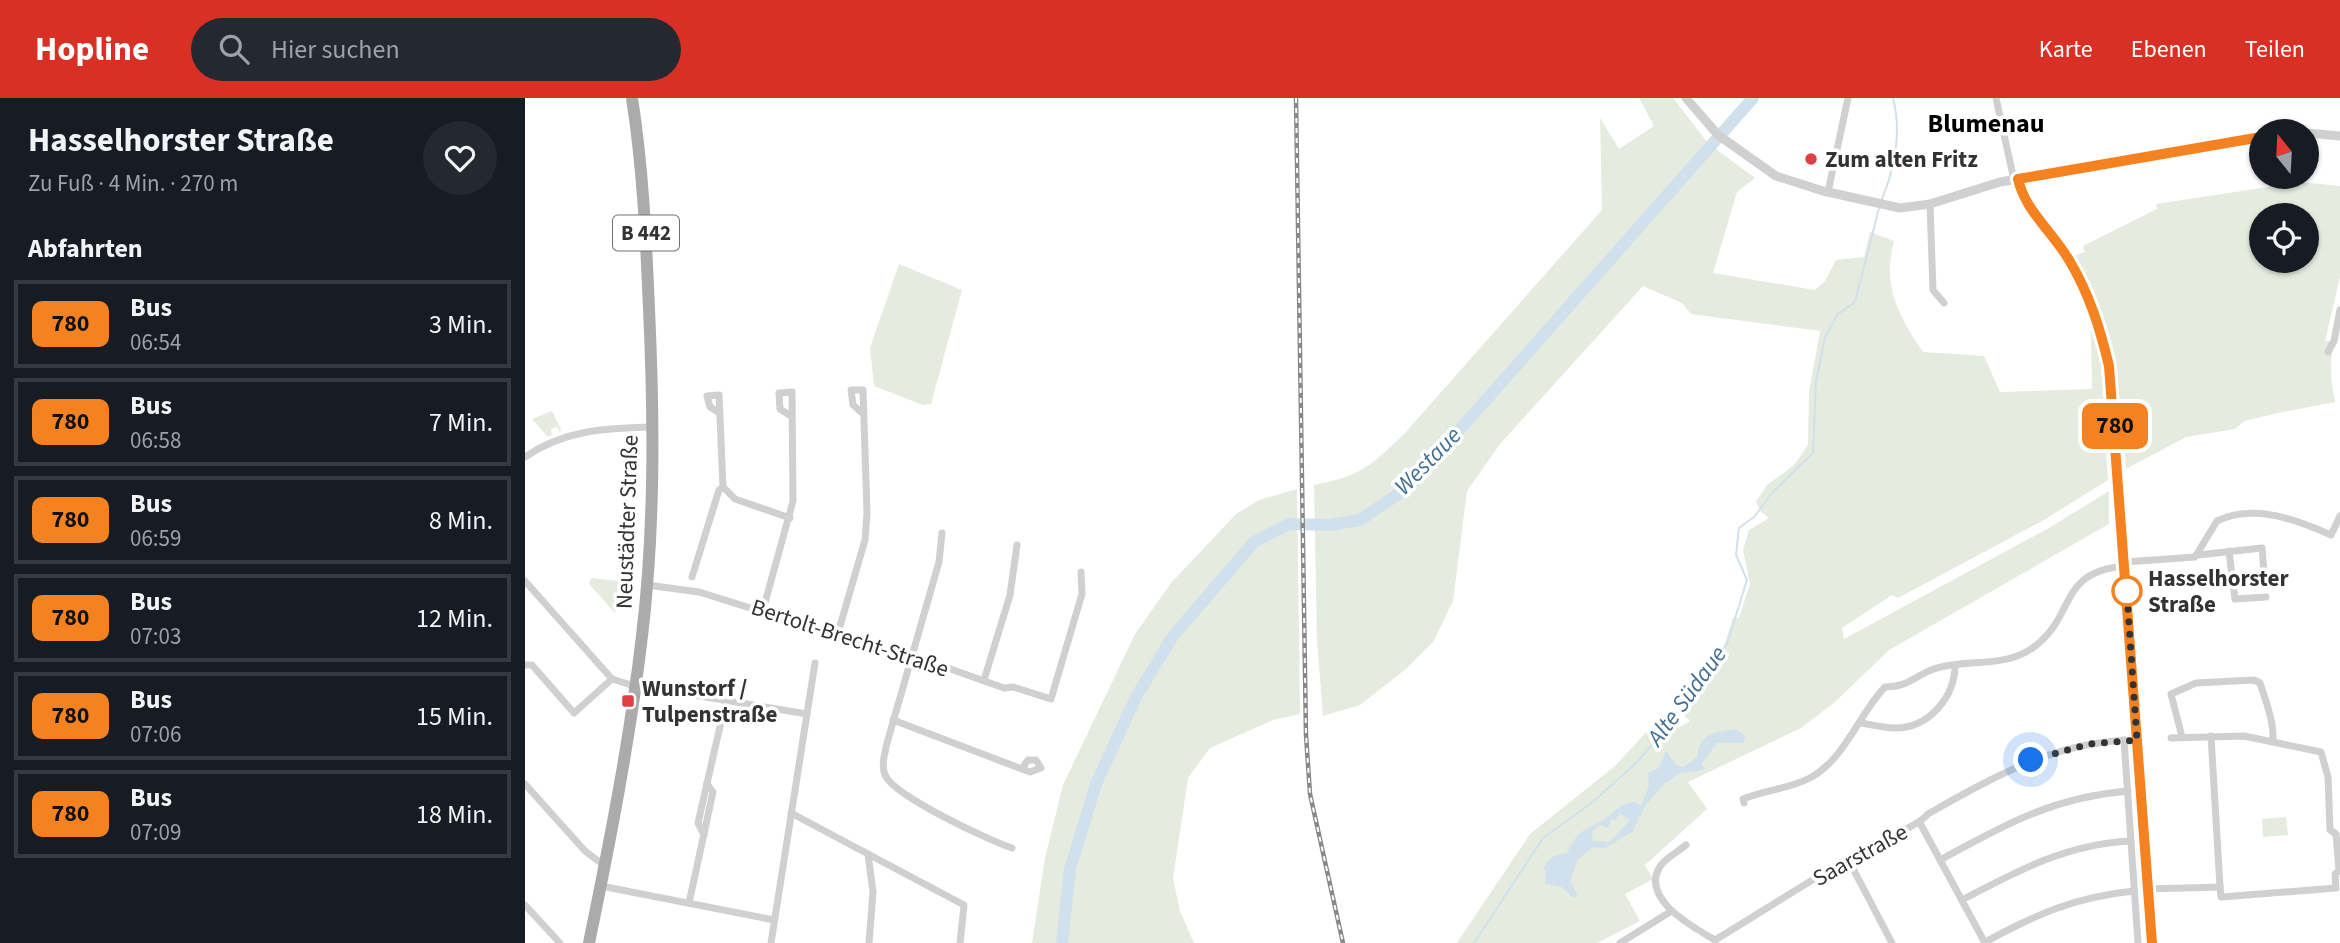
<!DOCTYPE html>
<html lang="de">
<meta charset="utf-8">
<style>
body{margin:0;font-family:"Source Sans 3",sans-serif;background:#242831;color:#f1f3f6;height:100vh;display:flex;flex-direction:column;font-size:26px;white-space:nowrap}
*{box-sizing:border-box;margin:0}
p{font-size:23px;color:#9ea1a6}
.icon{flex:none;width:38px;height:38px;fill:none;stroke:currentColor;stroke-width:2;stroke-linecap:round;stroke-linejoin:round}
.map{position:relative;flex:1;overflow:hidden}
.panel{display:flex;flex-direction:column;background:#171b24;width:525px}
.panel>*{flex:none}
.badge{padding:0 14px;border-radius:10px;font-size:24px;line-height:46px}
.needle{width:46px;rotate:342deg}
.buttons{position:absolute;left:1724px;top:21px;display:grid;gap:14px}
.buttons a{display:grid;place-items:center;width:70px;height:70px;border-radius:50%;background:#171b24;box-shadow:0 2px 5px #0004;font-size:35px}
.you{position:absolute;width:35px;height:35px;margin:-18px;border:5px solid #fff;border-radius:50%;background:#1a73e8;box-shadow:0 0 0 10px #1a73e833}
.map>.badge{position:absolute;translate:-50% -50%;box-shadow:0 0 0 4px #fff}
h2{padding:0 28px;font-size:26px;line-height:63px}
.round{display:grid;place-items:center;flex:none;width:74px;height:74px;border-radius:37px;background:#242831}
.overview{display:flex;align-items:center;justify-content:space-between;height:119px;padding:0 28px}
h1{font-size:33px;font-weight:700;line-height:52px}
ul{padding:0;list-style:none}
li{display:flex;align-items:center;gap:21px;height:88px;margin:0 14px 10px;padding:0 14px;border:4px solid #363941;border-radius:0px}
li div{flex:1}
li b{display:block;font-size:26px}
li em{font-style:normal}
li .badge{min-width:77px;font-weight:700;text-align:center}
header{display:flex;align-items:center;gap:42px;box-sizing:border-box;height:98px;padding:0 35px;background:#d93025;color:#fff}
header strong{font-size:33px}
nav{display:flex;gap:38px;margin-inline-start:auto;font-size:24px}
.search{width:490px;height:63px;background:#242831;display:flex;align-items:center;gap:18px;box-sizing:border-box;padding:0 24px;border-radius:38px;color:#9ea1a6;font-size:26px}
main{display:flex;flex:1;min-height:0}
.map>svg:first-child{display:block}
</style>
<header>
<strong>Hopline</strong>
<div class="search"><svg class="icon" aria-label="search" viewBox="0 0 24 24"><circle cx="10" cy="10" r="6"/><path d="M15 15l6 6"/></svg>Hier suchen</div>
<nav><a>Karte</a><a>Ebenen</a><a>Teilen</a></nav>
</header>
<main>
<section class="panel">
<div class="overview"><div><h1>Hasselhorster Straße</h1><p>Zu Fuß · 4 Min. · 270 m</p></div><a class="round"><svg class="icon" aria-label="heart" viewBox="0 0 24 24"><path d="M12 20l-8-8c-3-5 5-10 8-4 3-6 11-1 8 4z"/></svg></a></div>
<h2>Abfahrten</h2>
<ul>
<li><span class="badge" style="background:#f58220;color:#111">780</span><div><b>Bus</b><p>06:54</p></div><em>3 Min.</em></li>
<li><span class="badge" style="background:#f58220;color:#111">780</span><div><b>Bus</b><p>06:58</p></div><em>7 Min.</em></li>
<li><span class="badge" style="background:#f58220;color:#111">780</span><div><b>Bus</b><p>06:59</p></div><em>8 Min.</em></li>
<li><span class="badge" style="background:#f58220;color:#111">780</span><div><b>Bus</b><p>07:03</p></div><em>12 Min.</em></li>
<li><span class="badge" style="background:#f58220;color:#111">780</span><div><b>Bus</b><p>07:06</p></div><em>15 Min.</em></li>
<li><span class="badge" style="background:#f58220;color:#111">780</span><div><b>Bus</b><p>07:09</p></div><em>18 Min.</em></li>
</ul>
</section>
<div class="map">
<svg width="1815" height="845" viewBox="0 0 1815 845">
<rect width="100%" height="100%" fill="#fff"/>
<g fill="#e5ebdf" fill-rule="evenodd">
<path d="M 1114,0 L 1148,0 L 1183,45 L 1230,80 L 1212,94 L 1188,175 L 1290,192 L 1300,183 L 1311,162 L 1339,159 L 1345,134 L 1369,143 C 1357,188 1373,217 1398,254 L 1459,258 L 1475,294 L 1567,291 L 1565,192 L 1548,158 L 1560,154 L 1558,148 L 1632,111 L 1631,106 L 1776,84 L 1815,88 L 1815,179 L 1800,243 L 1810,243 C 1803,265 1806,283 1810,304 L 1753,315 L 1719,323 L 1710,331 L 1661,339 L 1601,371 L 1596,304 L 1578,305 L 1583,382 L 1519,422 L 1373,500 L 1367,497 L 1317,530 L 1319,541 L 1524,430 L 1584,393 L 1584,426 L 1364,552 L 1310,604 L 1276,630 L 1163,684 L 1182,711 L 1120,767 L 1128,781 L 1100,796 L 1115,823 L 1072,845 L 932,845 L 1005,736 L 1090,668 L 1136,618 L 1153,630 L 1165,623 L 1154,612 L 1200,545 L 1208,520 L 1214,520 L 1225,486 L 1218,452 L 1224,432 L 1244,420 L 1236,414 L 1231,404 L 1242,387 L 1269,367 L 1283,347 L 1284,294 L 1295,233 L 1166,216 L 1157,205 L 1118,188 L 975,346 L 942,393 L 928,503 L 908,544 L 881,571 L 835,607 L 798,618 L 792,543 L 789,387 C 836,378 846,368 880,335 L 1077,112 L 1075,20 L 1094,51 L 1129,28 ZM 1736,117 L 1782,117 L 1782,163 L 1736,163 Z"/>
<polygon points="374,166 437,192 406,306 398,307 349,288 345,250"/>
<polygon points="27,313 36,331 35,334 32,329 26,331 27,337 23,339 7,321"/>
<polygon points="772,391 775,616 748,622 685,650 663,680 648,780 655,813 669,845 507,845 520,760 538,687 610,536 646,485 711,416 734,402"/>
<polygon points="66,480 94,483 90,515 64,486"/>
<polygon points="1761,719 1763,737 1738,739 1737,721"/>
</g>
<path fill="#d0e0ed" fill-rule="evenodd" d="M 1210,631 L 1221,638 L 1218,645 L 1192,645 L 1177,665 L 1180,672 L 1155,675 L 1138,687 L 1120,708 L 1107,734 L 1080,750 L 1068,749 L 1053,761 L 1045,783 L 1053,798 L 1048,800 L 1037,789 L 1020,786 L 1021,772 L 1018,771 C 1024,759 1029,757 1042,755 C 1056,728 1056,736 1078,722 C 1091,714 1094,705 1111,704 L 1116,708 L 1124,687 L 1123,675 L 1134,670 L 1141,653 L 1151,667 L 1159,669 L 1172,659 C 1175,635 1188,635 1210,631 ZM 1095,715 L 1105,722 L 1085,744 L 1068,743 L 1067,734 L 1074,727 L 1084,730 L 1086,721 L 1091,722 Z"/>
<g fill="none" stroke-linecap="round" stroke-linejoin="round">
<g stroke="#d0e0ed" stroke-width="2">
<path d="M 1357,101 C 1370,69 1377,35 1368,0"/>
<polyline points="949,845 1018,740 1069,703 1112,664 1157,612 1202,546 1222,482 1211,457 1214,430 1229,419 1248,394 1288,355 1291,284 1300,239 1312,217 1330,204 1354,110"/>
</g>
<polyline stroke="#d0e0ed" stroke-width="12" points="537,845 545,771 571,686 611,599 648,538 729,444 764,426 805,427 835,422 884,389 1228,0"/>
<g stroke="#d0d0d0" stroke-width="7">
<polyline points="1471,0 1489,82"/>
<polyline points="1303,94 1323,0"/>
<polyline points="1405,106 1408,192 1419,205"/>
<polyline points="1803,254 1809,243 1815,212"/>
<polyline points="195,315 185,309 182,298 194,297 198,389 210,401 265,420"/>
<path d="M 0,359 C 39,332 81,330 127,329"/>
<path d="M 417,435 L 414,464 L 362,645 C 360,655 356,667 360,677 C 369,698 463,742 487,750"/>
<polyline points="1704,453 1710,501 1741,499"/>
<polyline points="1673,457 1737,450 1740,486"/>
<path d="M 1600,464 L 1670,459 L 1692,423 C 1729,405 1772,422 1806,437 L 1815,418"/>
<polyline points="167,479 194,392 198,389"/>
<polyline points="0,483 87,581 103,586 282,616"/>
<polyline points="122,487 174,494 370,555 386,557 479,590 488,589 526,601 557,496 556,474"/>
<polyline points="238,512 268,403 267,294 254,295 255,311 266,318"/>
<polyline points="313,535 340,442 342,415 338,292 326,292 328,307 337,315"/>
<polyline points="0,567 7,567 49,615 87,581"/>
<polyline points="459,582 485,497 492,447"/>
<polyline points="368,622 505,674 516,670 511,662 503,662 498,669"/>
<path d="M 1336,625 C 1347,627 1359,630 1370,630 C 1405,630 1430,598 1430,567"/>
<polyline points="1686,638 1695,789"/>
<path d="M 1657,639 L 1646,596 L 1671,585 L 1729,582 L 1735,585 C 1741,604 1749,623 1748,643"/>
<polyline points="1599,642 1613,845"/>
<polyline points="0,686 60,753 80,768"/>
<path d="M 1219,705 L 1218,701 C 1239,692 1264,691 1285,680 C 1320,661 1334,616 1360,589 C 1384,589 1389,578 1409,571 C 1442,560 1479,571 1509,549 C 1552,517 1532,474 1600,468"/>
<polyline points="266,715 343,756 348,794 344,845"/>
<polyline points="1395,725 1460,845"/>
<polyline points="179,737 173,725 201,602"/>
<path d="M 1161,747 C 1154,753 1142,759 1136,767 C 1113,800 1168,829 1190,842"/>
<polyline points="343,756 439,807 435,845"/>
<polyline points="1323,761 1367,845"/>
<path d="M 1415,762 C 1479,727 1528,699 1603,693"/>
<polyline points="76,788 249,822"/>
<polyline points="1623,791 1695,789 1696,799 1811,790 1810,776 1814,773 1811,736 1805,732 1803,679 1796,654 1719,638 1646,640"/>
<path d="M 1437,802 C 1492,773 1542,746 1605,743"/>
<polyline points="164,805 188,694 182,686"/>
<polyline points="0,807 35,845"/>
<path d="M 1190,842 C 1241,811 1291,779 1342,749 C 1360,740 1392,729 1403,716 C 1470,678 1533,642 1612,642"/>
<path d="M 1460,844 C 1512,816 1550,799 1609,793"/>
<polyline points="246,845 290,565"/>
<polyline points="1095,845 1145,814"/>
</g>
<g stroke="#d0d0d0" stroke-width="9">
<polyline points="1161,0 1193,37 1251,78 1298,93 1375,110 1405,106 1475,84 1736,39"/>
<polyline points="1782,35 1815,38"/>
<path d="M 1493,81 C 1499,113 1528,134 1544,162 C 1564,195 1575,230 1584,268 L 1627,845"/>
</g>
<path stroke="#ababab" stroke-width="12" d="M 64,845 C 85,743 105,641 117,538 C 130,430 129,319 124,211 C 121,140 118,70 107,0"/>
<g stroke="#888" stroke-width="4.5">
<polyline id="rail" points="771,0 781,637 785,696 818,845"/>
</g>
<use href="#rail" stroke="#fff" stroke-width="2" stroke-dasharray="5" stroke-linecap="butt"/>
</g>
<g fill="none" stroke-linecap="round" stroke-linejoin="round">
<g stroke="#fff" stroke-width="16">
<path id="line" d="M 1627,845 L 1584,268 C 1575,230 1564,195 1544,162 C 1528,134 1500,113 1493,81 L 1736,39"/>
</g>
<use href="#line" stroke="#f58220" stroke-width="10"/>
<polyline stroke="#333" stroke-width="7" stroke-dasharray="0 12.6" points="1506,662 1565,646 1612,642 1601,482 1602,493"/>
</g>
<g fill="#e03e43" stroke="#fff" stroke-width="2.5">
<circle cx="1286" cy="61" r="7"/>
<rect x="96" y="596" width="14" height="14" rx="3.5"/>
</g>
<circle fill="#fff" stroke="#f58220" stroke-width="3.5" cx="1602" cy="493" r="14"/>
<g text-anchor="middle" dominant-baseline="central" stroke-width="7" stroke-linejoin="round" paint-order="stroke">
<rect fill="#fff" stroke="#707070" stroke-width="2" x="88" y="117.5" width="66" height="35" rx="5"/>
<g font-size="21" font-weight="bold" fill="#333">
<text x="121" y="135">B 442</text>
</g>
<g font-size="23" font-weight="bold" fill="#333" stroke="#fff" text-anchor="start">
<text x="1300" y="61">Zum alten Fritz</text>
<text x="117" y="590">Wunstorf /<tspan x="117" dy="26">Tulpenstraße</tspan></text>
</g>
<g font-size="23" fill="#333" stroke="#fff">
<text transform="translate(102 424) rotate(-88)">Neustädter Straße</text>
<text transform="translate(325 540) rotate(18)">Bertolt-Brecht-Straße</text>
<text transform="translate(1335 757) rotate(-29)">Saarstraße</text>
</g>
<g font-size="23" font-weight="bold" fill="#333" stroke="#fff" text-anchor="start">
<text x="1623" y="480">Hasselhorster<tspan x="1623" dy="26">Straße</tspan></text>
</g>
<g font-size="24" font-style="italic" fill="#427094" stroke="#fff">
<text transform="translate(903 363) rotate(-46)">Westaue</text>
<text transform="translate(1162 598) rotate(-54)">Alte Südaue</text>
</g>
<g font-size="26" font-weight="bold" fill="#000" stroke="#fff">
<text x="1461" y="25">Blumenau</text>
</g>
</g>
</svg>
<div class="buttons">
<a><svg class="needle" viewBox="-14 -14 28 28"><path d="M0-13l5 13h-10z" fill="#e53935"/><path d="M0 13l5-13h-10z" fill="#9ea1a6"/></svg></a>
<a><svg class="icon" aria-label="locate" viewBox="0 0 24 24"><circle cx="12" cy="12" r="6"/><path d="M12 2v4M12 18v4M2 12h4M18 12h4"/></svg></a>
</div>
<div class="you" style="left:1506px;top:662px"></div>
<b class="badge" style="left:1590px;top:328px;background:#f58220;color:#111">780</b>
</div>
</main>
